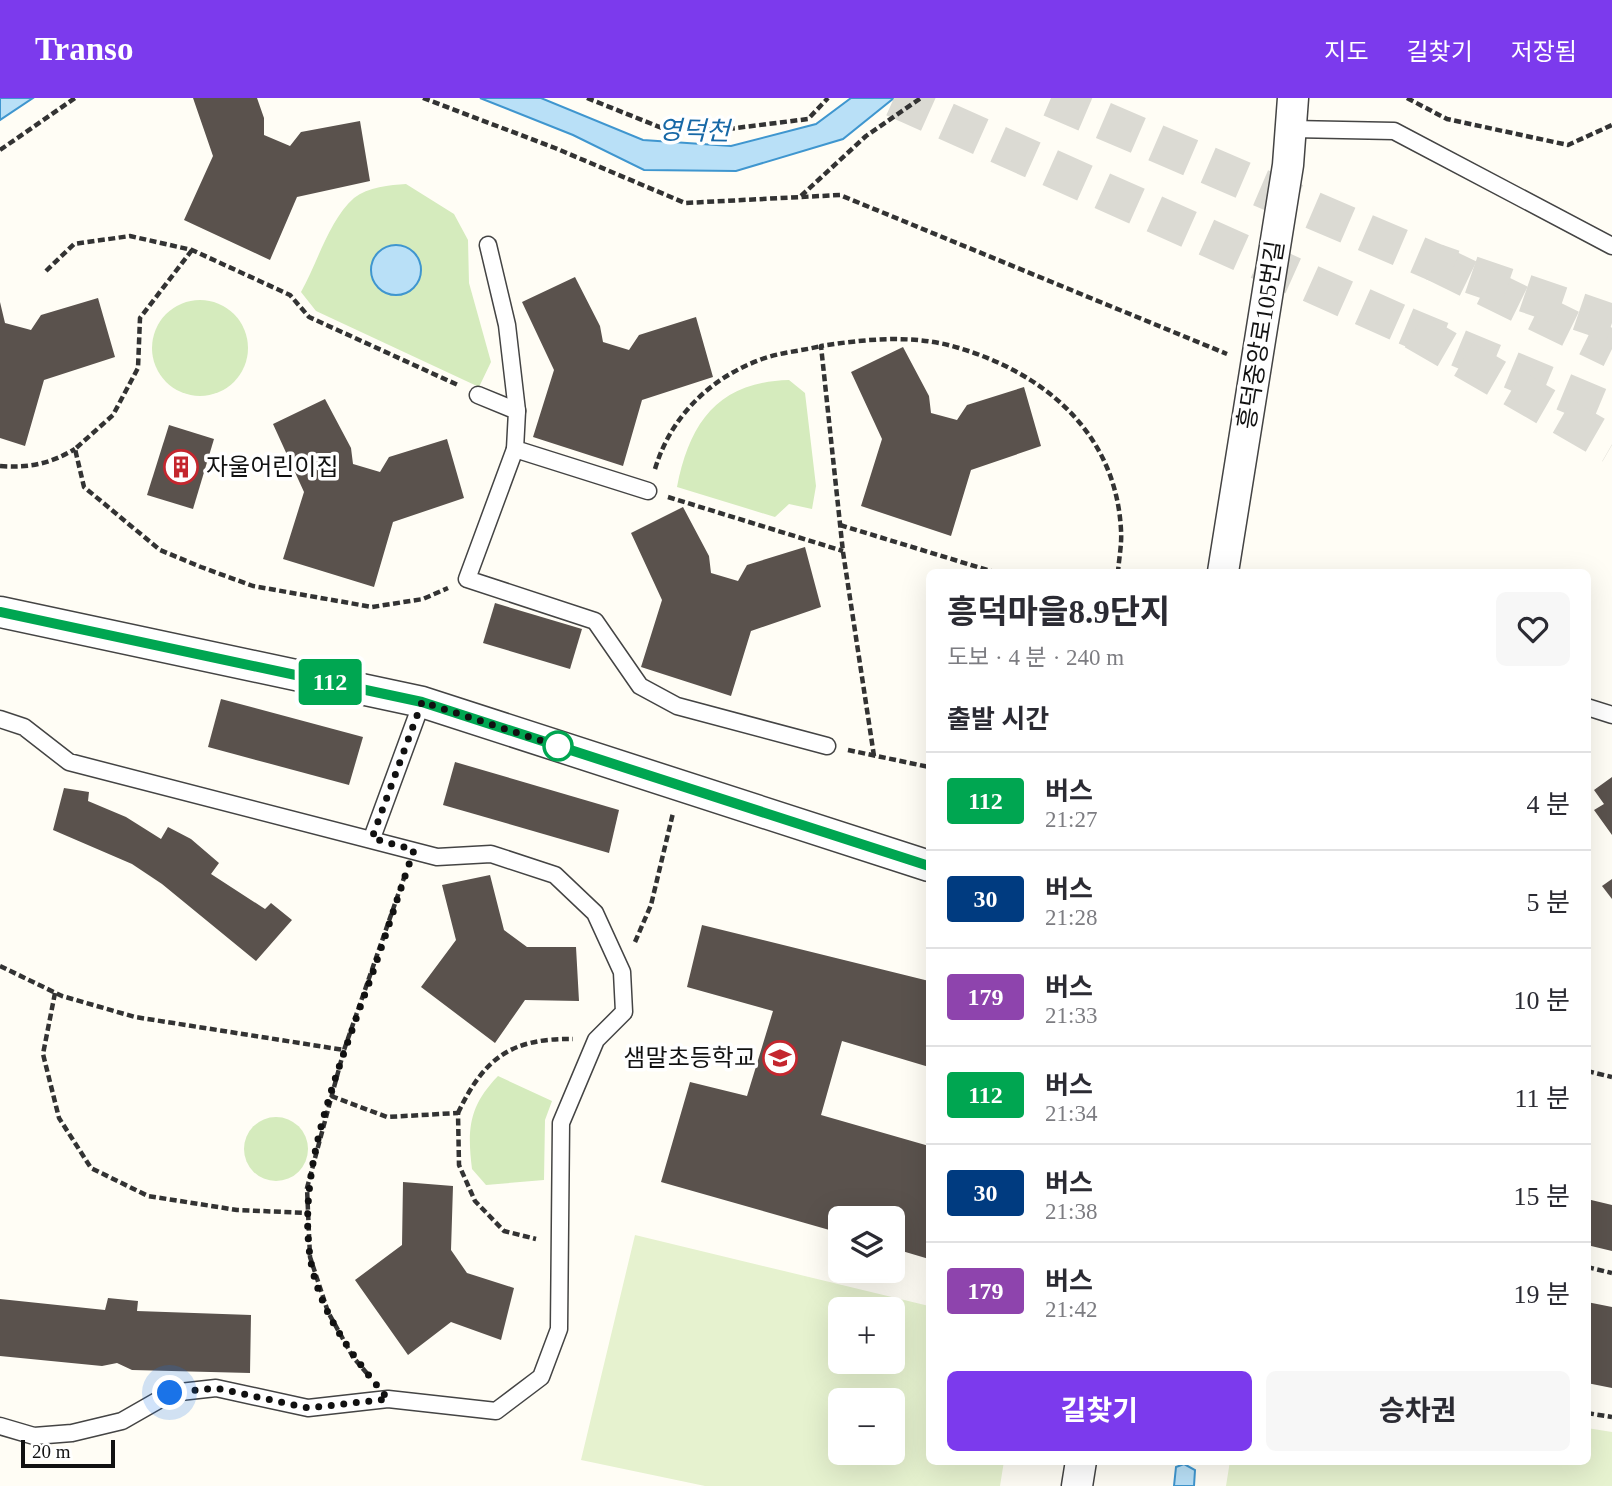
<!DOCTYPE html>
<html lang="ko">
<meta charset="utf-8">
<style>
body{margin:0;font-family:"Times New Roman","Noto Sans KR",serif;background:#f7f7f7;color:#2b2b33;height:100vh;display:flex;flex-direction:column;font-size:26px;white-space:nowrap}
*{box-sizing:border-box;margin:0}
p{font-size:23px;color:#7c7c81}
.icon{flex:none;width:38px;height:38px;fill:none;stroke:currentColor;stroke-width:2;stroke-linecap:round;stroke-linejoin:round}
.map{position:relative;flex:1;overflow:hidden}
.sheet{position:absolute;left:926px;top:471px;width:665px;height:896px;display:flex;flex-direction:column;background:#fff;border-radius:10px;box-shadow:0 7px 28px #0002}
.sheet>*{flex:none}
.badge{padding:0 14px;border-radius:5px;font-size:24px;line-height:46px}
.controls{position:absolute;left:828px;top:1108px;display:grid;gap:14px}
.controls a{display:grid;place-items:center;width:77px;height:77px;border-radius:10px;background:#fff;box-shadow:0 7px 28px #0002;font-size:35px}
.scale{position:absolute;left:21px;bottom:18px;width:94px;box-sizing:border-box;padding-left:7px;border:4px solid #111;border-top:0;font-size:19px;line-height:24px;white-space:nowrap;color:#111;-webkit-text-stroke:5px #fff;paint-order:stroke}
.you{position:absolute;width:35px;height:35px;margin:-18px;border:5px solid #fff;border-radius:50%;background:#1a73e8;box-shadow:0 0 0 10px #1a73e833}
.map>.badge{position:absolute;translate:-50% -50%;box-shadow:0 0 0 4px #fff}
h2{padding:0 21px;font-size:26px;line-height:63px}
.round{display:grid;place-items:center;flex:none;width:74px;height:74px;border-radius:10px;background:#f7f7f7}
.head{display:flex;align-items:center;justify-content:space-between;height:119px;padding:0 21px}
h1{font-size:33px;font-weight:700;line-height:52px}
.primary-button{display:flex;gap:14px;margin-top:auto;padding:14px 21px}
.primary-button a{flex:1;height:80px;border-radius:10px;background:#7c3aed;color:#fff;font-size:28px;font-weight:700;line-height:80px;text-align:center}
.primary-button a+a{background:#f7f7f7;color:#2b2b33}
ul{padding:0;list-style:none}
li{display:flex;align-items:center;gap:21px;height:98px;padding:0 21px;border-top:2px solid #e1e1e2}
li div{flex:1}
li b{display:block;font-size:26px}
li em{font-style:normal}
li .badge{min-width:77px;font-weight:700;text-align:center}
header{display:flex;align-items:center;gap:42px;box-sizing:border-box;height:98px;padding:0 35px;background:#7c3aed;color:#fff}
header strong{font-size:33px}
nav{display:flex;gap:38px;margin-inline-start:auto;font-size:24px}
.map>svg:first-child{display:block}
</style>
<header>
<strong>Transo</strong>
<nav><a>지도</a><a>길찾기</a><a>저장됨</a></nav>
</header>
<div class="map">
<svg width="1612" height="1388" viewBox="0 0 1612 1388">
<rect width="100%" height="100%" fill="#fffdf5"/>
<g fill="#d5ebbd">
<path d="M 406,86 L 454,116 L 468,142 L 469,185 L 491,264 L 479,289 L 316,213 L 301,194 C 317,166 329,122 354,100 C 368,89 390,87 406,86 Z"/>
<circle cx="200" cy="250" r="48"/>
<path d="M 789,282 L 805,295 L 816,388 L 812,411 L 789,406 L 775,419 L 677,389 C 690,324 718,284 789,282 Z"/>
<path d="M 498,978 L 552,1003 L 545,1022 L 544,1082 L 486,1087 L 472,1071 C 467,1031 469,1008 498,978 Z"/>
<circle cx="276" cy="1051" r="32"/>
</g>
<g fill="#e6f2cf" fill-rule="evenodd">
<path d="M 635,1137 L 929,1208 L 929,1363 L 1004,1363 L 1000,1388 L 705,1388 L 581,1362 ZM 840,1211 L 892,1211 L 892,1264 L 840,1264 ZM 840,1302 L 892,1302 L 892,1354 L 840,1354 Z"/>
<polygon points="1587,1330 1612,1334 1612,1388 1226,1388 1230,1363 1587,1363"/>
</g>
<g fill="#b9e0f7" stroke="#3f96cf" stroke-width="2">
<polygon points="0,0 33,0 0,22"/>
<polygon points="480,0 541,0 643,42 731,48 816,26 851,0 894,0 843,41 736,73 644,72 573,37"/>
<circle cx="396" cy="172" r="25"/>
<polygon points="1184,1366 1195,1372 1194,1388 1174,1388 1176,1369"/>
</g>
<g fill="#5a524d">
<polygon points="193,0 257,0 264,20 264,37 290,48 301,34 360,23 370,83 297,99 270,162 184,122 213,58"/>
<polygon points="575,179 600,228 603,244 629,252 639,237 696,219 713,279 642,302 623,368 533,339 554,272 522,204"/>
<polygon points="98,200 115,259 44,282 25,348 0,340 0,204 5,225 31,232 41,217"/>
<polygon points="903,249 929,298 931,315 957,322 967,307 1024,289 1041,348 971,372 951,438 861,408 882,341 851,274"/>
<polygon points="325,301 351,350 353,366 380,374 389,359 447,341 464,400 393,424 374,489 283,461 304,394 273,326"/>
<polygon points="169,327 214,341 193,411 147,397"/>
<polygon points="683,409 709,458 711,475 738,483 747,467 805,449 821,509 751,533 731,598 641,569 662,502 631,435"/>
<polygon points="495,505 582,531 570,571 483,545"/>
<polygon points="221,601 363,639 349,687 208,649"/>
<polygon points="455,664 619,712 609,755 443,707"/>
<polygon points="1612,679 1612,737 1594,712 1604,706 1594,692"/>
<polygon points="64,690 89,694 88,703 126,719 161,741 168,729 191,741 219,765 211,776 265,811 271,805 292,822 256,863 162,786 132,766 53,732"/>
<polygon points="490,777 504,832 527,849 576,849 579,903 525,902 495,945 421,889 456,842 442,787"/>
<polygon points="1612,781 1612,801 1602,788"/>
<polygon points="702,827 929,883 929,969 842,943 821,1017 929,1048 929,1161 892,1150 892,1120 840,1120 840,1135 661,1084 690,984 747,998 773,913 687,889"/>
<polygon points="403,1084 453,1088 451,1152 467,1175 514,1190 501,1242 451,1224 408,1257 355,1182 402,1147"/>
<polygon points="1587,1101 1612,1107 1612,1153 1587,1147"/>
<polygon points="108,1200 138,1203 137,1213 251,1217 250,1275 132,1272 117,1265 102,1268 0,1258 0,1201 105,1212"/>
<polygon points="1587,1204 1612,1209 1612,1290 1587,1285"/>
</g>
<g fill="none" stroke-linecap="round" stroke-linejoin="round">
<g stroke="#dbdad3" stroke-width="38" stroke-dasharray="38 19" stroke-linecap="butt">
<polyline points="1434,164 1612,251"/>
<polyline points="1406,228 1612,314"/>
</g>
<g stroke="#dbdad3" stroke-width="38" stroke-dasharray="38 19" stroke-linecap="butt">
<polyline points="894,0 1406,228 1612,347"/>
<polyline points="1051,0 1434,164 1612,225"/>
</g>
<g stroke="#444" stroke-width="19">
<g id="service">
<polyline points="1292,31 1394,33 1612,148"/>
<polyline points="488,147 507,227 517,313"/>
<polyline points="478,297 517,313 515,351 648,393"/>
<polyline points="515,351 467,481 595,523 640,588 677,608 827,648"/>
<polyline points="1587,609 1612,617"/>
<polyline points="0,621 24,629 69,664 437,759 491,756 555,777 595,815 622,874 624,914 596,942 561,1025 559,1231 541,1279 496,1313 388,1301 308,1310 216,1290 171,1295 122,1323 72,1335 34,1338 0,1328"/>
<polyline points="372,740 422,604"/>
</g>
</g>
<g stroke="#444" stroke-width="33">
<g id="minor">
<polyline points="1223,474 1288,67 1293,0"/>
<polyline points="0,514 422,604 929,768"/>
<polyline points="1077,1388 1081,1363"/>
</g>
</g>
<g stroke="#333" stroke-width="4.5" stroke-dasharray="7 3.5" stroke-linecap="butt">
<polyline points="423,0 555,50 685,105 840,97 1227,256"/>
<polyline points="587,0 667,32 728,31 808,21 828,0"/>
<polyline points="1407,0 1447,21 1568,47 1612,27"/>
<polyline points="0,52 75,0"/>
<polyline points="801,98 866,38 921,0"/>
<polyline points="192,152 140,220 138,270 113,317 75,351 84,389 160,452 201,469 253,488 372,509 423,501 448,490"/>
<polyline points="46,173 74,146 130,138 192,152 290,197 309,219 460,288"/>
<path d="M 0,368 C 29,370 50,366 75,351"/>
<path d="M 655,371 C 671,318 710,280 762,261 C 781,254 802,253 821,248"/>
<polyline points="668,399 843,453"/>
<polyline points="840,427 994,474"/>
<polyline points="848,652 929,669"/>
<path d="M 874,658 L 843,454 L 821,248 C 866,241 914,236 959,250 C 1046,276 1116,336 1121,432 C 1122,446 1119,460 1118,474"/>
<polyline points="635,844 651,807 673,715"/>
<polyline points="0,868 62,898 135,919 344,952 406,774"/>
<polyline points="55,895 43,956 59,1020 91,1070 148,1098 237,1112 309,1115"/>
<polyline points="344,952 307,1090 310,1159 328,1214 353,1259 370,1279"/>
<polyline points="1587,973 1612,979"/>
<polyline points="331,998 387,1019 458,1015 459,1067 475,1103 504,1133 536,1141"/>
<path d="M 458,1015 C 484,960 511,940 573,941"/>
<polyline points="1587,1169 1612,1175"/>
<polyline points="1587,1315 1612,1319"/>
</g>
<use href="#service" stroke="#fff" stroke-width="16"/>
<use href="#minor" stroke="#fff" stroke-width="30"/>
</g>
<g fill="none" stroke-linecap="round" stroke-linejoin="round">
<g stroke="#fff" stroke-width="16">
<polyline id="line" points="0,514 422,604 929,768"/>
</g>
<use href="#line" stroke="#00a651" stroke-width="10"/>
<path stroke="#111" stroke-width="7" stroke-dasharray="0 12.6" d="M 170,1295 L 216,1290 L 308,1310 L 388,1301 C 354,1260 318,1214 310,1158 C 298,1072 334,984 362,904 C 381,854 396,803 414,752 L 372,740 L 422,604 L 558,648"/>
</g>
<defs>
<g id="building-ring" transform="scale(1.75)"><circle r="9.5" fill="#fff" stroke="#c4262e" stroke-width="1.5"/><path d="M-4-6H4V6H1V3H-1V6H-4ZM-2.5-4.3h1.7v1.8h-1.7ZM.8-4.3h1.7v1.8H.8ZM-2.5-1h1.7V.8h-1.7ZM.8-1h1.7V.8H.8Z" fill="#c4262e"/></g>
<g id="school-ring" transform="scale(1.75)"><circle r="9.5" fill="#fff" stroke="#c4262e" stroke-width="1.5"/><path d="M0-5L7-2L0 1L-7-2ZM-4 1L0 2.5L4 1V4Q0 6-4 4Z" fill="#c4262e"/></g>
</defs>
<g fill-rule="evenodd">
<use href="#building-ring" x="181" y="369"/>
<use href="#school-ring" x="780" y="960"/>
</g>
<circle fill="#fff" stroke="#00a651" stroke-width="3.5" cx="558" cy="648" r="14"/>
<g text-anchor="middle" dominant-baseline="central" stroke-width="7" stroke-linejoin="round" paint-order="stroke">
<g font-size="24" fill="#111" stroke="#fff">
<text transform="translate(1261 237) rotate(-81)">흥덕중앙로105번길</text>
</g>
<g font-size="24" fill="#111" stroke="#fff" text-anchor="start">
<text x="206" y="369">자울어린이집</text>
<text x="756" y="960" text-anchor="end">샘말초등학교</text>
</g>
<g font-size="26" font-style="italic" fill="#1768a6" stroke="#fff">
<text transform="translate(694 33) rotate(1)">영덕천</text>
</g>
</g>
</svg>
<div class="controls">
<a><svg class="icon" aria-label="layers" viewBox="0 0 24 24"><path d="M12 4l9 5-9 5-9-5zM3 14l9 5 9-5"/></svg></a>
<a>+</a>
<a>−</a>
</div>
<div class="scale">20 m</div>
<div class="you" style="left:170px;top:1295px"></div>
<b class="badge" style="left:330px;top:584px;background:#00a651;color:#fff">112</b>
<section class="sheet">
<div class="head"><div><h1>흥덕마을8.9단지</h1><p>도보 · 4 분 · 240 m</p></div><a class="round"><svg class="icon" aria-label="heart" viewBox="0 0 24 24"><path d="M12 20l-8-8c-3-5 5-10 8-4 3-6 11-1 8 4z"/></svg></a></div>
<h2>출발 시간</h2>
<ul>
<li><span class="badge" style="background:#00a651;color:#fff">112</span><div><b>버스</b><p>21:27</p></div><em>4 분</em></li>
<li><span class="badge" style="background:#003b80;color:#fff">30</span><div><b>버스</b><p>21:28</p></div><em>5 분</em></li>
<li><span class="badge" style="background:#8e44ad;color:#fff">179</span><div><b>버스</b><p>21:33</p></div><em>10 분</em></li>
<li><span class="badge" style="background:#00a651;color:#fff">112</span><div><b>버스</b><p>21:34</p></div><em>11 분</em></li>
<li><span class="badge" style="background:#003b80;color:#fff">30</span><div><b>버스</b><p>21:38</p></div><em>15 분</em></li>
<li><span class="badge" style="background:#8e44ad;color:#fff">179</span><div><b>버스</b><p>21:42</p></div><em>19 분</em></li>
</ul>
<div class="primary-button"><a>길찾기</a><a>승차권</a></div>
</section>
</div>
